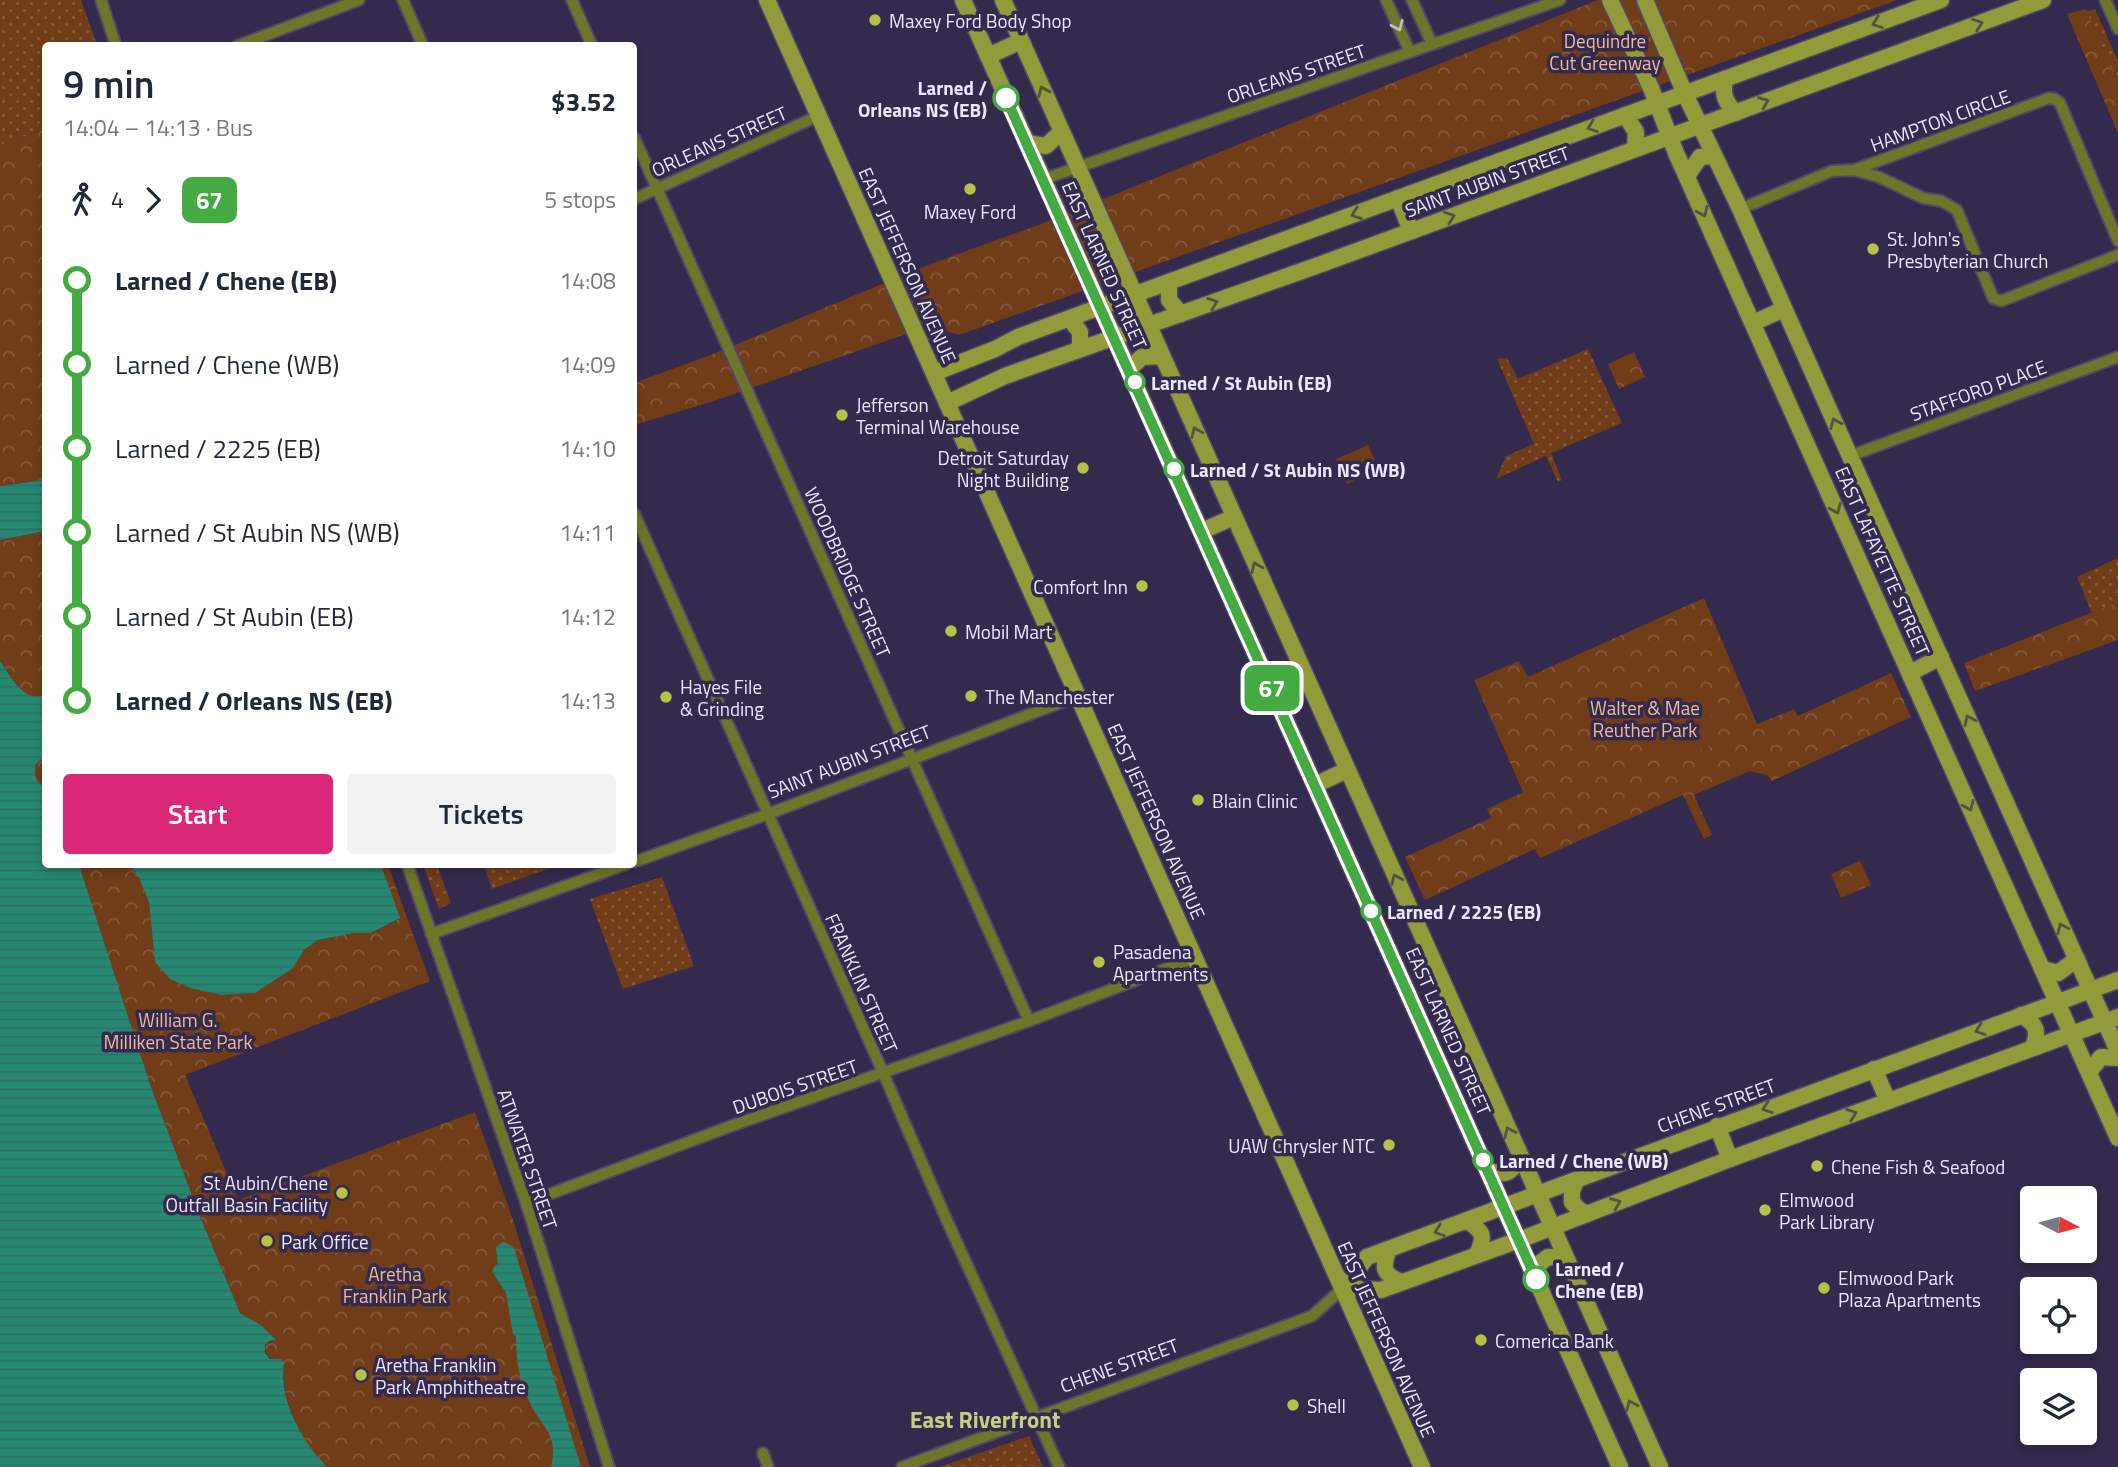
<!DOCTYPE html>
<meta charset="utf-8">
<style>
body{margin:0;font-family:"Titillium Web",sans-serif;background:#f2f2f3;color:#1f2937;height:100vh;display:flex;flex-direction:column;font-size:26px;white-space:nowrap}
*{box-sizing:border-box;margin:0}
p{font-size:23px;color:#747a83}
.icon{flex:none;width:38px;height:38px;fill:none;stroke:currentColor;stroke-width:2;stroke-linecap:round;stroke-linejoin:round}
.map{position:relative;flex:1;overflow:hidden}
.panel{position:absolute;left:42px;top:42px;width:595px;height:826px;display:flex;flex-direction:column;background:#fff;border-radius:7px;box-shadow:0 4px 10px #0003}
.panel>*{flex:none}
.badge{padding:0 14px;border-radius:10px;font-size:24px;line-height:46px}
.needle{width:46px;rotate:96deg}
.controls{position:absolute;left:2020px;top:1186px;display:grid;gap:14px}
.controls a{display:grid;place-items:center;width:77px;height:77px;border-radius:7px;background:#fff;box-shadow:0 4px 10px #0003;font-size:35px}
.map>.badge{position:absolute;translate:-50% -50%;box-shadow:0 0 0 4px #fff}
.legs{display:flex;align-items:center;gap:10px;height:77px;padding:0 21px;font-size:23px}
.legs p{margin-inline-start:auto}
.head{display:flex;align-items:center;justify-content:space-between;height:119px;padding:0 21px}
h1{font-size:38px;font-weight:600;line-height:52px}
.primary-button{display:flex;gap:14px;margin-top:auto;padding:14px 21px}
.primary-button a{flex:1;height:80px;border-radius:7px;background:#db2777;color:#fff;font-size:28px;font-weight:600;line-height:80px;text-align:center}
.primary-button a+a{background:#f2f2f3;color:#1f2937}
ul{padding:0 21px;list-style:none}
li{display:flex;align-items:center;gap:24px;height:84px;font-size:26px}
li i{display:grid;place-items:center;width:10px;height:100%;margin:0 9px;background:currentColor}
li i::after{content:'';width:18px;height:18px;margin:-9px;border:5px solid;border-radius:50%;background:#fff}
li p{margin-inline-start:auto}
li:first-child i{background:linear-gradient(#0000 50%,currentColor 0)}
li:last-child i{background:linear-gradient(currentColor 50%,#0000 0)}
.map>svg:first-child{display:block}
</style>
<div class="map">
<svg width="2118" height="1467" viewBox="0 0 2118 1467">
<defs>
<pattern id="grass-dots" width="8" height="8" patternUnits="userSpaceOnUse" patternTransform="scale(1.75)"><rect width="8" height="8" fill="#703d18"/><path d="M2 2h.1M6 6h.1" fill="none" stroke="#85593b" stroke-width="1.8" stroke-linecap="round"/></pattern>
<pattern id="forest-crowns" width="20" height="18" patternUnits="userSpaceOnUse" patternTransform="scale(1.75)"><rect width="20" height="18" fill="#703d18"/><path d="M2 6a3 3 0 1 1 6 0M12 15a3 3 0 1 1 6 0" fill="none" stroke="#85593b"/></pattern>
<pattern id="water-rules" width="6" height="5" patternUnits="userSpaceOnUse" patternTransform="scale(1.75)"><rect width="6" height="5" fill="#258972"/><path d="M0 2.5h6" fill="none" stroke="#326e63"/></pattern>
</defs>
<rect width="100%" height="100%" fill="#332a4d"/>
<g fill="url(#grass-dots)">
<polygon points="0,0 81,0 97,45 46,46 45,129 0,145"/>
<polygon points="2095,9 2118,61 2118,99 2083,12"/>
<polygon points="1588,349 1622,423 1551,453 1562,480 1558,482 1546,456 1496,479 1506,456 1534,444 1497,359 1507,358 1518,379"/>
<polygon points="2118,558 2118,620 2095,621 2077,577"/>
<polygon points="483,864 559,864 559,865 492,889"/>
<polygon points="423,865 437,865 451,903 439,909"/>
<polygon points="662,877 694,966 623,989 590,899"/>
<polygon points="1029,1436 1043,1467 939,1467"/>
</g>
<g fill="url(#forest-crowns)">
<polygon points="1598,0 1897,0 959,335 929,326 714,401 634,425 634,383 713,354 928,265 1041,224"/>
<polygon points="2086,9 2118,83 2118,133 2067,14"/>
<polygon points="45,129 45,480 0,486 0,145"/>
<polygon points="1634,352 1645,377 1619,389 1608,364"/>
<polygon points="45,531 46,695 38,698 26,694 16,684 0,661 0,540"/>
<polygon points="1704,598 1757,724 1794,709 1798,716 1891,673 1911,717 1772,781 1767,775 1750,771 1694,795 1712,835 1704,839 1683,795 1540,858 1535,849 1425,900 1405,857 1491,818 1487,809 1523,792 1474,680 1519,661 1528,677"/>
<polygon points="2118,602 2118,640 1975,691 1964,663"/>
<path d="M 45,757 L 45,787 C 36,782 33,775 36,764 Z"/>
<polygon points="1860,861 1871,885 1841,898 1831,874"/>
<path d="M 79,865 L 130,865 L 139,878 L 149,902 L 155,962 L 221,995 L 255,993 L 293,968 L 304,950 L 318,940 L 354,933 L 371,933 L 399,919 L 381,865 L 388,865 L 430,981 L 185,1075 L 238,1200 L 475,1112 L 514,1223 L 590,1467 L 326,1467 C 323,1461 317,1457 312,1451 C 294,1425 281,1395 284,1363 C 272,1360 265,1358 265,1345 L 275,1340 L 261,1325 L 240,1313 L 199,1214 L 151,1087 Z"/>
</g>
<g fill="#703d18">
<polygon points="1368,445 1379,470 1347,484 1336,459"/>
<polygon points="1701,690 1721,742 1670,762 1649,710"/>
</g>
<g fill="url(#water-rules)">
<polygon points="45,480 45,531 0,540 0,486"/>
<path d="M 0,661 C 11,676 23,703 45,695 L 45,757 L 36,764 C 33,775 36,782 45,787 L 46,864 L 79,865 L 151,1087 L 199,1214 L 240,1313 L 261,1325 L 276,1340 L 270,1341 L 265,1345 L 265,1353 L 270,1359 L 281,1359 L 284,1363 C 280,1395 294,1425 313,1451 C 317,1457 324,1462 326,1467 L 0,1467 Z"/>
<polygon points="130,865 381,865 400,918 371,933 354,933 318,940 304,950 293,968 255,993 221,995 191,988 170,979 155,962 149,902 139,878"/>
<path d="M 503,1242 L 511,1245 L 514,1248 L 581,1467 L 551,1467 C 559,1433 542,1429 529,1401 C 519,1380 516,1359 516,1336 L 513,1334 L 506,1293 L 492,1271 L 498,1264 L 496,1247 Z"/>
</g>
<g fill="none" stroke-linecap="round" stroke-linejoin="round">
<g stroke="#504869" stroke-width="14">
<g id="street">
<polyline points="101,0 116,46"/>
<polyline points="403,0 423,46"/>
<polyline points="572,0 592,46"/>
<polyline points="1386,0 1410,52"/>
<polyline points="1412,0 1432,44"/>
<polyline points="2105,0 2118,29"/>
<polyline points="237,46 359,0"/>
<polyline points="634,137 1029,1021"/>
<polyline points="1854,170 2049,98 2055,99 2060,103 2118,241"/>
<polyline points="1044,179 1560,0"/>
<polyline points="634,199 818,116"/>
<polyline points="1740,209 1832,171 1854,170 1879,177 1923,198 1941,201 1957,210 1993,298 2001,301 2118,255"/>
<polyline points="1850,456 2118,357"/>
<polyline points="634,513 878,1061 948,1223 1059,1467"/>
<polyline points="634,862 768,814 1078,696"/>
<polyline points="407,864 526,1203 609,1467"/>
<polyline points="431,934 627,864"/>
<polyline points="526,1203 731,1126 1029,1021 1194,958"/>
<polyline points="763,1453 768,1467"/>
<polyline points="902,1467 1312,1316 1343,1288"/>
</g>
</g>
<g stroke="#504869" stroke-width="19">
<g id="secondary">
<polyline points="767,0 1422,1467"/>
<polyline points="963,0 1620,1467"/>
<polyline points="1003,0 1660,1467"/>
<polyline points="1610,0 1651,88 1676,153 2118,1138"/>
<polyline points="1645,0 1685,94 1740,209 1844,443 2118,1051"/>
<polyline points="988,56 1021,41"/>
<path d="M 1725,79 C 1722,95 1725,102 1736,113"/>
<polyline points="1625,115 1636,132 1635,149"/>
<polyline points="1027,143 1046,146 1061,132"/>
<polyline points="1687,176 1700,157 1714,156"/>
<polyline points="1398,198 1411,231"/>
<polyline points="1169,282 1169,300 1181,314"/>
<polyline points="1070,319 1080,332 1080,349"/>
<polyline points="1753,323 1784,309"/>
<polyline points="1129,369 1142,357 1162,356"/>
<polyline points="934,373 995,349 1018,337 1941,0"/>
<polyline points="947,403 1005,376 1316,266 2043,0"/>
<polyline points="1202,531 1234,517"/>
<polyline points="1910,673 1941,657"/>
<polyline points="1315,785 1347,770"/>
<polyline points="2042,969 2058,973 2077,959"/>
<path d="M 2021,1015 C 2037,1025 2039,1030 2033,1048"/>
<polyline points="1874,1069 1888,1101"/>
<polyline points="2089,1072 2101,1057 2118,1058"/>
<polyline points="1717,1126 1730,1159"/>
<path d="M 1487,1170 C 1506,1177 1512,1173 1520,1156"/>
<polyline points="1576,1181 1572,1191 1572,1202 1578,1209 1587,1214"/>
<path d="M 1467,1221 C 1483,1231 1486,1236 1477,1254"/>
<path d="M 1389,1249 C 1382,1267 1382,1274 1401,1282"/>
<polyline points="1532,1269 1548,1257 1565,1258"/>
<polyline points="1343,1288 1367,1257 2118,980"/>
<polyline points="1343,1288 1381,1290 1519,1240 1730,1159 2118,1017"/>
</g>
</g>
<use href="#street" stroke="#6f7629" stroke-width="10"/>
<use href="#secondary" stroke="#929a39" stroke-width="16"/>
</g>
<defs><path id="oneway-chevron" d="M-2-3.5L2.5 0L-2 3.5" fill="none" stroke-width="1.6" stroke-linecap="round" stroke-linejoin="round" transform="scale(1.75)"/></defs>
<g stroke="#545146">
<use href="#oneway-chevron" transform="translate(1877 23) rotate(160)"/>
<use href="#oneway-chevron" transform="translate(1978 24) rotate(-20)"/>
<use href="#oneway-chevron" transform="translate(1043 91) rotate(-114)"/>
<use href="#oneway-chevron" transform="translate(1764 102) rotate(-21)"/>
<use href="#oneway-chevron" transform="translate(1592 127) rotate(160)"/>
<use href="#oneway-chevron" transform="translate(1703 212) rotate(66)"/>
<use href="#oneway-chevron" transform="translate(1356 214) rotate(160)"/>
<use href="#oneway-chevron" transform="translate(1450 217) rotate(-20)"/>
<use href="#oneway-chevron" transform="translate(1213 303) rotate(-20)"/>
<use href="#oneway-chevron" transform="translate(1835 423) rotate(-114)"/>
<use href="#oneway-chevron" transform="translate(1196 432) rotate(-114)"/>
<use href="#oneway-chevron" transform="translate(1836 509) rotate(66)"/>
<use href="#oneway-chevron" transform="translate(1256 567) rotate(-114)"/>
<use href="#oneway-chevron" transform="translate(1969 720) rotate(-114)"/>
<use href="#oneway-chevron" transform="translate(1969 806) rotate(66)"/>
<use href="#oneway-chevron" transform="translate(1396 879) rotate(-114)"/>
<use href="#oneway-chevron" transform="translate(2062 928) rotate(-114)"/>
<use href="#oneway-chevron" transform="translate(1980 1030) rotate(160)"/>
<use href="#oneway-chevron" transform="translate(1767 1108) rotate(160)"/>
<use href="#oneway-chevron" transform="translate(1852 1114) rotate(-20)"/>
<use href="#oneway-chevron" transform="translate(1509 1132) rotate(-115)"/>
<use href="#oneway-chevron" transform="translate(1616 1203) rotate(-21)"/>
<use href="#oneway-chevron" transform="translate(1439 1231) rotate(160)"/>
<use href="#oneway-chevron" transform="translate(1631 1405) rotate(-114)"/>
</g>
<use stroke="#c0bfb3" href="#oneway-chevron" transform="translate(1398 26) rotate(66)"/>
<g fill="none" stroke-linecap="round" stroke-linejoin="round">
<g stroke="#fff" stroke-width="16">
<polyline id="line-1" points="1006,98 1536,1279"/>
</g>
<use href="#line-1" stroke="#44aa42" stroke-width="10"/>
</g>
<g fill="#b7c148" stroke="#332a4d" stroke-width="2.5">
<circle cx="875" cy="20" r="7"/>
<circle cx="970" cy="189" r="7"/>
<circle cx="1873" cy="249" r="7"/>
<circle cx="842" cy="415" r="7"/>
<circle cx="1083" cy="468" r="7"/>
<circle cx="1142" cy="586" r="7"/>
<circle cx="951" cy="631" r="7"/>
<circle cx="971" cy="696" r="7"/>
<circle cx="666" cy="697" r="7"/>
<circle cx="1198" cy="800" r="7"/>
<circle cx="1099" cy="962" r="7"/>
<circle cx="1389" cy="1145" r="7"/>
<circle cx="1817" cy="1166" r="7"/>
<circle cx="342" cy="1193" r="7"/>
<circle cx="1765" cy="1210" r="7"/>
<circle cx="267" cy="1241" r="7"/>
<circle cx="1824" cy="1288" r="7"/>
<circle cx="1481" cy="1340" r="7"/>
<circle cx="361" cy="1375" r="7"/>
<circle cx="1293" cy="1405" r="7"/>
</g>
<g fill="#fff" stroke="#44aa42" stroke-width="3.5">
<circle cx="1006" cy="98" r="12"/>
<circle cx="1135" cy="382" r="9"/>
<circle cx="1174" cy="469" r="9"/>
<circle cx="1371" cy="911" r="9"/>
<circle cx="1483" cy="1160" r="9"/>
<circle cx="1536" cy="1279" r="12"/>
</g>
<g text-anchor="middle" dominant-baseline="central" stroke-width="7" stroke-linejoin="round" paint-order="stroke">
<g font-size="19" fill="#ebe7fe" stroke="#332a4d" text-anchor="start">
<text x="889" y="20">Maxey Ford Body Shop</text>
<text x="970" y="211" text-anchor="middle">Maxey Ford</text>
<text x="1887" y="238">St. John's<tspan x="1887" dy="22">Presbyterian Church</tspan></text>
<text x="856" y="404">Jefferson<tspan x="856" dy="22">Terminal Warehouse</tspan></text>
<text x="1069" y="457" text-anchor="end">Detroit Saturday<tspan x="1069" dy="22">Night Building</tspan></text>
<text x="1128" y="586" text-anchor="end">Comfort Inn</text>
<text x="965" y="631">Mobil Mart</text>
<text x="680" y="686">Hayes File<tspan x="680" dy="22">&amp; Grinding</tspan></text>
<text x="985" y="696">The Manchester</text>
<text x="1212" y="800">Blain Clinic</text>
<text x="1113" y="951">Pasadena<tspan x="1113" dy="22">Apartments</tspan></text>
<text x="1375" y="1145" text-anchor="end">UAW Chrysler NTC</text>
<text x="1831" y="1166">Chene Fish &amp; Seafood</text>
<text x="328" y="1182" text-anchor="end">St Aubin/Chene<tspan x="328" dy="22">Outfall Basin Facility</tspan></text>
<text x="1779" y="1199">Elmwood<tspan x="1779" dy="22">Park Library</tspan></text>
<text x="281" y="1241">Park Office</text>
<text x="1838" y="1277">Elmwood Park<tspan x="1838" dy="22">Plaza Apartments</tspan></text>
<text x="1495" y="1340">Comerica Bank</text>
<text x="375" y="1364">Aretha Franklin<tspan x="375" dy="22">Park Amphitheatre</tspan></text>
<text x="1307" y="1405">Shell</text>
</g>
<g font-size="19" fill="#efba98" stroke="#332a4d">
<text x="1605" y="40">Dequindre<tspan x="1605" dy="22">Cut Greenway</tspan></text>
<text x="1645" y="707">Walter &amp; Mae<tspan x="1645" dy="22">Reuther Park</tspan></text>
<text x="178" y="1019">William G.<tspan x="178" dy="22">Milliken State Park</tspan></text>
<text x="395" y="1273">Aretha<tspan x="395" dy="22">Franklin Park</tspan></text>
</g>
<g font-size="19" fill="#ebe7fe" stroke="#332a4d">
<text transform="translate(1296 73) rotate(-19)">ORLEANS STREET</text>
<text transform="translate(1940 120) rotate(-20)">HAMPTON CIRCLE</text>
<text transform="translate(719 141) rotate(-24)">ORLEANS STREET</text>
<text transform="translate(1487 181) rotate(-20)">SAINT AUBIN STREET</text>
<text transform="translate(908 265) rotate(66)">EAST JEFFERSON AVENUE</text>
<text transform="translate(1105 265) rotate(66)">EAST LARNED STREET</text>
<text transform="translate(1978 390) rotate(-20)">STAFFORD PLACE</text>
<text transform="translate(1883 561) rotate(66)">EAST LAFAYETTE STREET</text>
<text transform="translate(848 572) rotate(66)">WOODBRIDGE STREET</text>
<text transform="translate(849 761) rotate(-21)">SAINT AUBIN STREET</text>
<text transform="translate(1157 821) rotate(66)">EAST JEFFERSON AVENUE</text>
<text transform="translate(862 983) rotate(66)">FRANKLIN STREET</text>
<text transform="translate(1449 1031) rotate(66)">EAST LARNED STREET</text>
<text transform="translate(795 1086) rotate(-19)">DUBOIS STREET</text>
<text transform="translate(1716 1105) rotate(-20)">CHENE STREET</text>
<text transform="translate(528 1159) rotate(71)">ATWATER STREET</text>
<text transform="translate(1387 1339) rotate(66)">EAST JEFFERSON AVENUE</text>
<text transform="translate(1119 1365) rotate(-20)">CHENE STREET</text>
</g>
<g font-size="19" font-weight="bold" fill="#ebe7fe" stroke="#332a4d" text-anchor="start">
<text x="987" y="87" text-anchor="end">Larned /<tspan x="987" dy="22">Orleans NS (EB)</tspan></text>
<text x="1151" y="382">Larned / St Aubin (EB)</text>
<text x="1190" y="469">Larned / St Aubin NS (WB)</text>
<text x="1387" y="911">Larned / 2225 (EB)</text>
<text x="1499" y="1160">Larned / Chene (WB)</text>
<text x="1555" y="1268">Larned /<tspan x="1555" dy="22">Chene (EB)</tspan></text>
</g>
<g font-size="23" font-weight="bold" fill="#c6ce81" stroke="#332a4d">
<text x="985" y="1419">East Riverfront</text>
</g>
</g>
</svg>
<div class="controls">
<a><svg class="needle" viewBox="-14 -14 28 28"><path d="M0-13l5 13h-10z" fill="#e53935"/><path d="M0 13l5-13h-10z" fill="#747a83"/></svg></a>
<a><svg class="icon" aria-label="locate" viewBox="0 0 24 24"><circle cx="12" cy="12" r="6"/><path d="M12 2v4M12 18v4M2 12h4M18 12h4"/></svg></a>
<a><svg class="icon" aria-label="layers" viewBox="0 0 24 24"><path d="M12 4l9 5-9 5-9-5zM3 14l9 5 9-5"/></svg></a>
</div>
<b class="badge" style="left:1272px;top:688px;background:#44aa42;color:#fff">67</b>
<section class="panel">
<div class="head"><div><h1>9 min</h1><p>14:04 – 14:13 · Bus</p></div><b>$3.52</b></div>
<div class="legs"><svg class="icon" aria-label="walk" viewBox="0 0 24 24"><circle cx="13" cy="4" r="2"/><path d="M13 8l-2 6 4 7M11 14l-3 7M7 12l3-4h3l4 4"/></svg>4<svg class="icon" aria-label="forward" viewBox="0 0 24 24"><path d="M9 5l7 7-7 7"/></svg><b class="badge" style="background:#44aa42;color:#fff">67</b><p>5 stops</p></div>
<ul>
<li><i style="color:#44aa42"></i><b>Larned / Chene (EB)</b><p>14:08</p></li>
<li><i style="color:#44aa42"></i><span>Larned / Chene (WB)</span><p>14:09</p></li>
<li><i style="color:#44aa42"></i><span>Larned / 2225 (EB)</span><p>14:10</p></li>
<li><i style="color:#44aa42"></i><span>Larned / St Aubin NS (WB)</span><p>14:11</p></li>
<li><i style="color:#44aa42"></i><span>Larned / St Aubin (EB)</span><p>14:12</p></li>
<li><i style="color:#44aa42"></i><b>Larned / Orleans NS (EB)</b><p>14:13</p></li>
</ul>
<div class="primary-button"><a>Start</a><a>Tickets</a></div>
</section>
</div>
